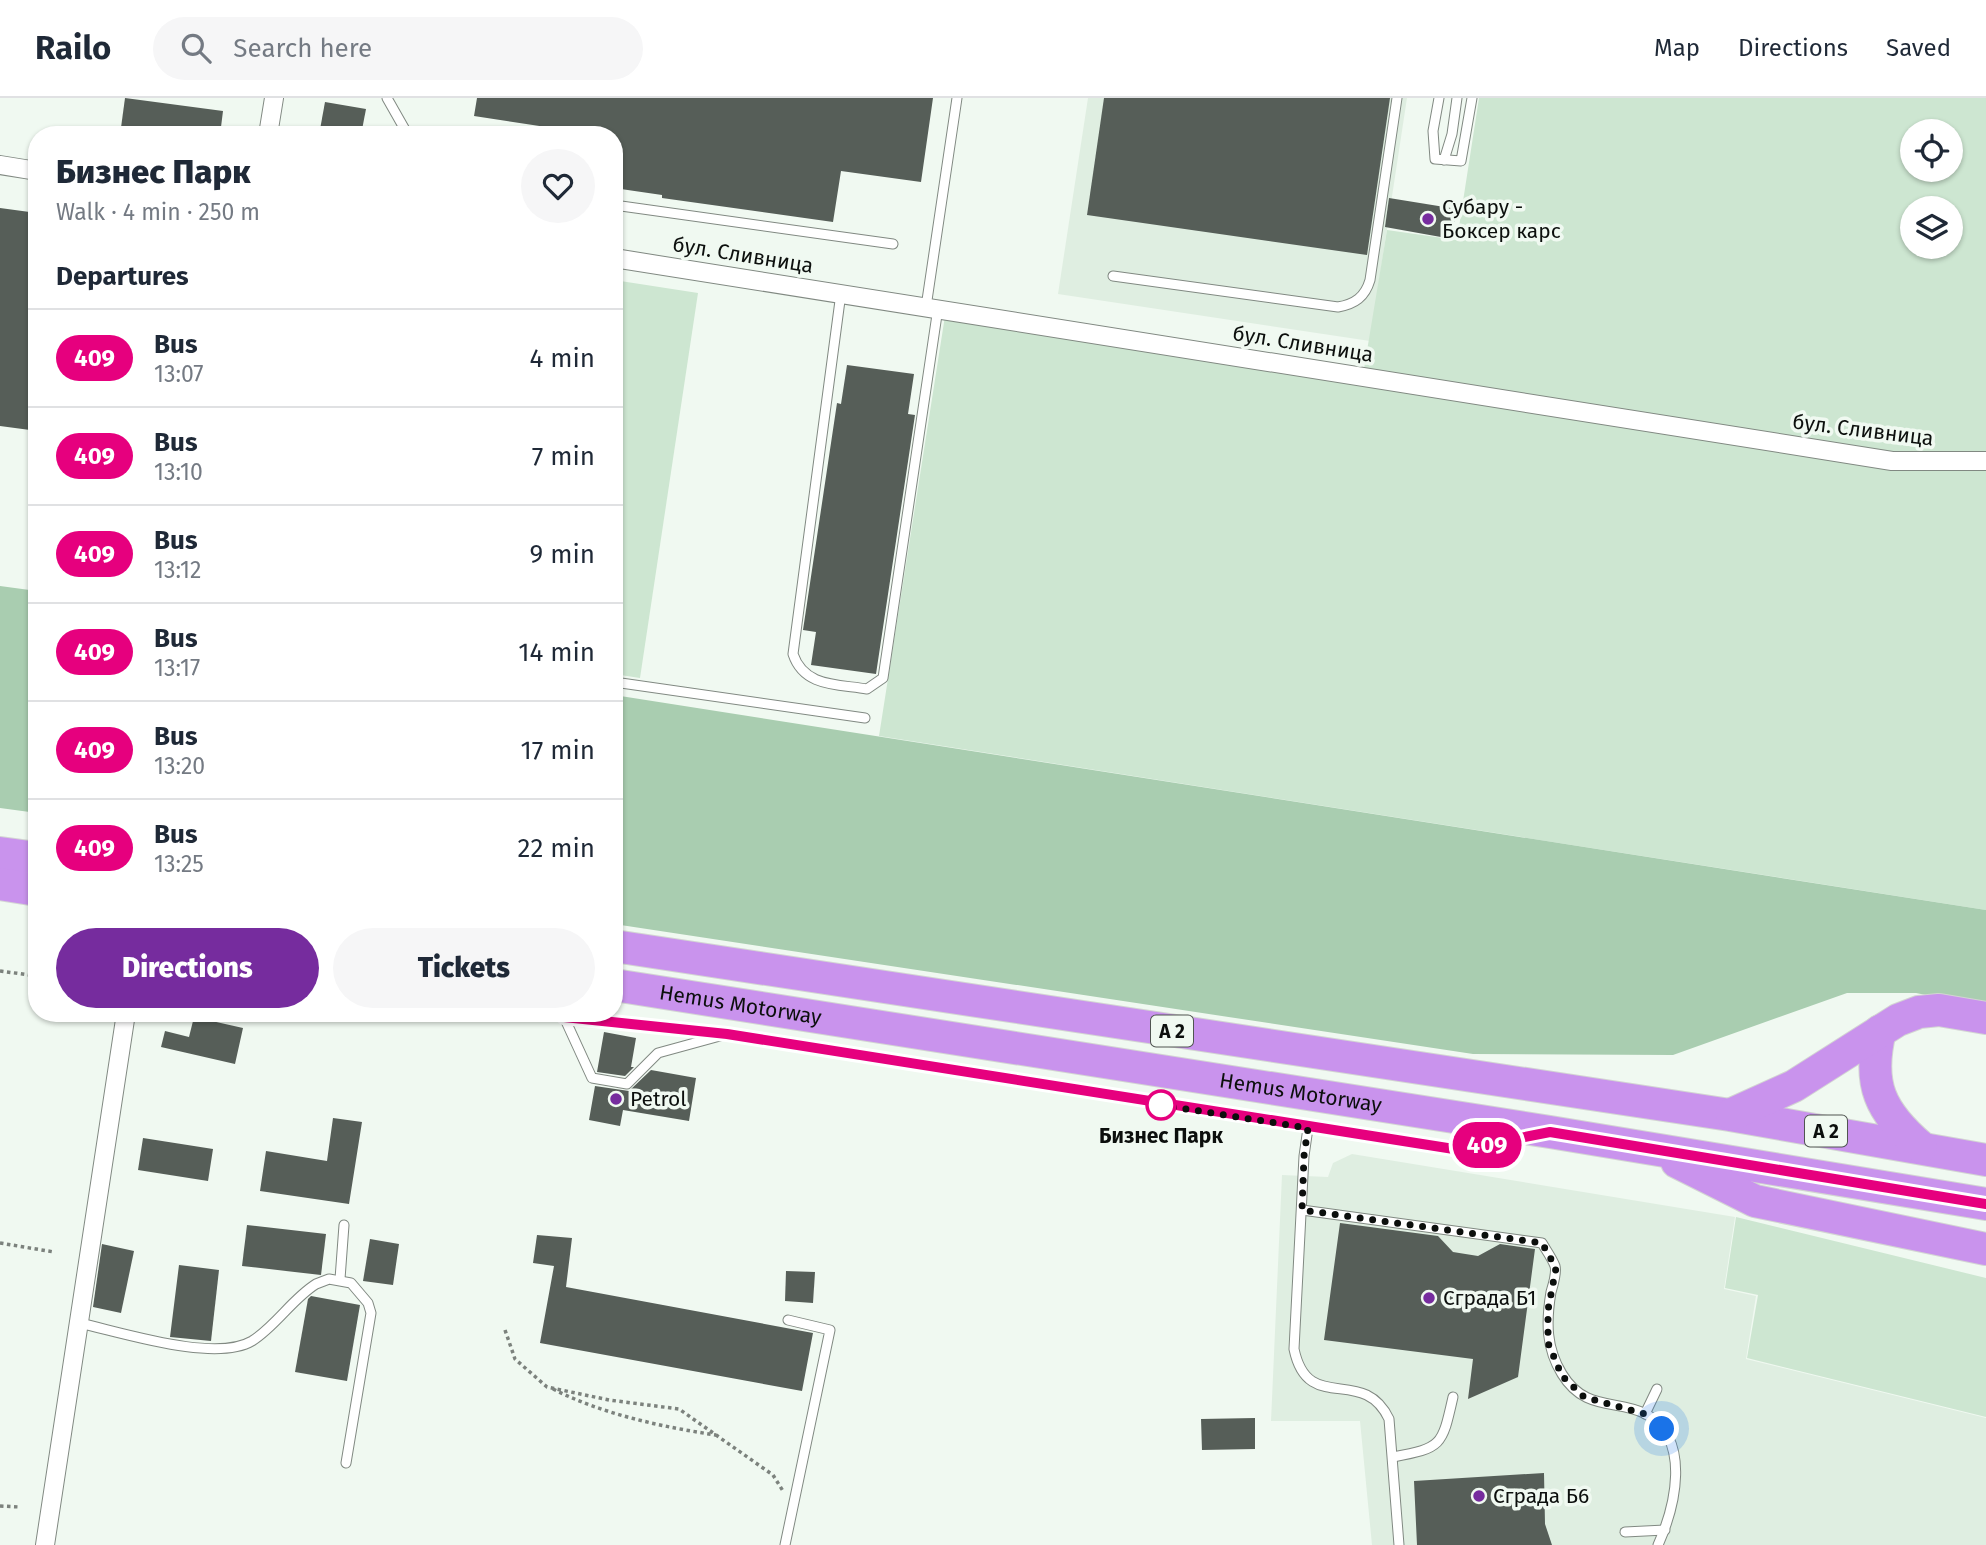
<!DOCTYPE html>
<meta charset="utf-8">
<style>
body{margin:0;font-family:"Fira Sans",sans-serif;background:#f6f6f7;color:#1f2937;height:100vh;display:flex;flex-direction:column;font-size:26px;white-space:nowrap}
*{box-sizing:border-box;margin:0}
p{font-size:23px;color:#747a83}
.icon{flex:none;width:38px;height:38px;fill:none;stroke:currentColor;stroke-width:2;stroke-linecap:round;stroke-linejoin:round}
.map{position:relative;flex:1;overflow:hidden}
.details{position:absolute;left:28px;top:28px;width:595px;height:896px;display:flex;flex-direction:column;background:#fff;border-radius:28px;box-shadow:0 2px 5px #0004}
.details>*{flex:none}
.badge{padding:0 14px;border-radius:23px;font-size:24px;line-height:46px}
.tools{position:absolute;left:1900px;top:21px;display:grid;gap:14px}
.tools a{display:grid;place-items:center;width:63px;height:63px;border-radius:50%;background:#fff;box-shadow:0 2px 5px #0004;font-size:35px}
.you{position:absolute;width:35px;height:35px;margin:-18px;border:5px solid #fff;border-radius:50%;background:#1a73e8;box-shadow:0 0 0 10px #1a73e833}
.map>.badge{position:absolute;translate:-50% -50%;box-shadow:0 0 0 4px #fff}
h2{padding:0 28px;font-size:26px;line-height:63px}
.round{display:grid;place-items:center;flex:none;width:74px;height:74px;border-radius:37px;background:#f6f6f7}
.summary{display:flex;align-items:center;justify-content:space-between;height:119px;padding:0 28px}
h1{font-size:33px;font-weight:800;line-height:52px}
.cta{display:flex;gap:14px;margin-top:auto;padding:14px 28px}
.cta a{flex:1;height:80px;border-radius:42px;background:#762c9e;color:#fff;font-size:28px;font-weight:800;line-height:80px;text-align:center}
.cta a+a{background:#f6f6f7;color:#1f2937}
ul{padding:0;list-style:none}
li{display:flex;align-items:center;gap:21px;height:98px;padding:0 28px;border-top:2px solid #e0e1e3}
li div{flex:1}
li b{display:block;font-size:26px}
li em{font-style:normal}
li .badge{min-width:77px;font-weight:700;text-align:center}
header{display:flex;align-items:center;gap:42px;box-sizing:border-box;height:98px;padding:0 35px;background:#fff;border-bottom:2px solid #e0e1e3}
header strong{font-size:33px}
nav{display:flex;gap:38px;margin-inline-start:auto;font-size:24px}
.search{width:490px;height:63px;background:#f6f6f7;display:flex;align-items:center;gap:18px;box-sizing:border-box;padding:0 24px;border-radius:38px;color:#747a83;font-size:26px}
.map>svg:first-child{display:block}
</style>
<header>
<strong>Railo</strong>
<div class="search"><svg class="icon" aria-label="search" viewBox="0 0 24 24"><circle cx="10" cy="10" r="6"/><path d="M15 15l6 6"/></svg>Search here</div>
<nav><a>Map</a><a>Directions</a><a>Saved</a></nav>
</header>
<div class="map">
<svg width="1986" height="1447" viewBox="0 0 1986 1447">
<rect width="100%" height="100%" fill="#f0f9f1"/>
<g fill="#dfeee1">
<polygon points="1088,0 1407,0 1370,243 1058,196"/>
<polygon points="1352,1056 1735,1119 1724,1191 1756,1198 1746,1261 1986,1320 1986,1447 1372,1447 1360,1323 1271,1323 1282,1077 1328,1079 1333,1065"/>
</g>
<g fill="#cde6d1" fill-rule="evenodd">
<path d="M 1479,0 L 1986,0 L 1986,812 L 879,638 L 945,218 L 1363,277 L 1387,132 L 1457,142 ZM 1913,33 L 1951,33 L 1951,72 L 1913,72 ZM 1913,110 L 1951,110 L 1951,149 L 1913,149 Z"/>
<polygon points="614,182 698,195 640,580 614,576"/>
<polygon points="1736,1119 1986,1180 1986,1319 1747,1260 1758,1197 1725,1190"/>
</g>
<g fill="#a9cdb0">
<polygon points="0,488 37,493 37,715 0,710"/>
<polygon points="614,597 1986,812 1986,909 1916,895 1847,895 1673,957 1473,956 614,826"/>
</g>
<g fill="#565e58">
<polygon points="125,0 223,13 220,37 120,37"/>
<polygon points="477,0 933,0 921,84 841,73 833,124 662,100 662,97 614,90 614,37 544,37 546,29 474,18"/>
<polygon points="1104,0 1390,0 1367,157 1087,117"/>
<polygon points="325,4 366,11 361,37 319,37"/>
<polygon points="1389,100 1457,111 1452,141 1385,129"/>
<polygon points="0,110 37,115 37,291 30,332 0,328"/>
<polygon points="847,267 914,276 908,316 915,317 876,576 811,567 816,534 803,532 837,305 841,306"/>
<polygon points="194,919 243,930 235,966 161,949 165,933 189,939"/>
<polygon points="604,934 636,940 631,969 634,969 625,978 597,974"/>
<polygon points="651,972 696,980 689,1023 623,1012 620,1028 589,1022 595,988 629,993"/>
<polygon points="333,1020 362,1024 349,1106 260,1093 266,1053 327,1063"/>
<polygon points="143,1040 213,1051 208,1083 138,1072"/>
<polygon points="1340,1125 1438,1138 1453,1154 1478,1158 1500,1146 1535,1151 1518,1279 1468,1301 1473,1261 1324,1242"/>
<polygon points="247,1127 326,1136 321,1177 242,1168"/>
<polygon points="537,1137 572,1140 566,1189 813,1235 802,1293 540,1245 554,1168 533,1165"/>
<polygon points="370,1141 399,1146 393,1187 363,1183"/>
<polygon points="102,1146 134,1153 121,1215 93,1209"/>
<polygon points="179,1167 219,1172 211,1243 170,1239"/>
<polygon points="786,1173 815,1174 813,1205 785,1203"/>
<polygon points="311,1198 360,1207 347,1283 295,1274 308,1201"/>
<polygon points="1255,1320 1255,1351 1202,1352 1201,1321"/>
<polygon points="1544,1375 1545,1426 1552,1447 1417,1447 1414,1383"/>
</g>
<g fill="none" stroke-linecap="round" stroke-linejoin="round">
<g stroke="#818982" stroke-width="11">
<g id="service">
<polyline points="387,0 408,37"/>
<polyline points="1439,0 1433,33 1435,61 1461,63 1472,0"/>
<polyline points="1444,62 1452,36 1457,0"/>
<polyline points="614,107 893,146"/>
<path d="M 1113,178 L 1338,209 C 1355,206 1365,199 1370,182 L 1397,0"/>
<path d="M 841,195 L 793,556 C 804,589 837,586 867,591 L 883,580 L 938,210"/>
<polyline points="926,209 957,0"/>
<polyline points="614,584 865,620"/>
<polyline points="559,915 564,919 727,936 1460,1052 1514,1041"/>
<polyline points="564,919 592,980 627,986 658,955 720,938"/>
<path d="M 1308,1030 L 1304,1058 L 1294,1251 C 1308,1318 1363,1266 1389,1321 L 1399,1447"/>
<path d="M 1302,1112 L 1542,1145 C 1546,1152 1552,1160 1555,1168 C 1557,1175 1553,1187 1551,1194 C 1546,1224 1546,1250 1562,1276 C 1585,1314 1617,1301 1646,1316 C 1692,1342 1675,1409 1658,1447"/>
<polyline points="340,1181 344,1127"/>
<path d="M 79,1225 C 121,1234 215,1265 252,1243 C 276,1228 292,1201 316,1186 L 329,1181 L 351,1185 L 368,1205 L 371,1215 L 346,1365"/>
<polyline points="1645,1316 1657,1291"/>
<path d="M 1393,1359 C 1442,1350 1442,1348 1453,1299"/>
<polyline points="1625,1434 1665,1432"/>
<polyline points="785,1447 830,1232 788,1222"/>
</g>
</g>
<g stroke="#818982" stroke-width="20">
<g id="minor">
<polyline points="268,37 274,0"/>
<polyline points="0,67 37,73"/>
<polyline points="614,160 1892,363 1986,363"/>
<polyline points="45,1447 126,915"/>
</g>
</g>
<g stroke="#d3d4d3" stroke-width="34">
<g id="motorway">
<polyline points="0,755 37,760"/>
<polyline points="0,786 37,792"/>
<polyline points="614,848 1730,1017 1986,1062"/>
<path id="s1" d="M 614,887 L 1550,1034 L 1986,1106"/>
<path d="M 1880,933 C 1867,986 1880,1014 1921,1049"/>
<polyline points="1732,1016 1794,988 1898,922 1919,914 1939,912 1986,920"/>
<polyline points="1677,1064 1755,1103 1986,1151"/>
</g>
</g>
<g stroke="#7c827d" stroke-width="3.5" stroke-dasharray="3.5 3.5" stroke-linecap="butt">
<polyline points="0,873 37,878"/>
<polyline points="0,1145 54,1154"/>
<polyline points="505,1232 515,1261 547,1289 609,1302 679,1311 773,1377 783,1393"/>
<path d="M 553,1291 C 602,1316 662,1329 716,1337"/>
<polyline points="0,1408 20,1409"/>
</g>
<use href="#service" stroke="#fff" stroke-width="9"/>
<use href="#minor" stroke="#fff" stroke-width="18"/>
<use href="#motorway" stroke="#c993ed" stroke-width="32"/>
</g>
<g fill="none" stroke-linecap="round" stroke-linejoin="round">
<g stroke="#fff" stroke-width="16">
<polyline id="line" points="559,915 564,919 727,936 1460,1052 1550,1034 1986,1106"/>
</g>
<use href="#line" stroke="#e6007e" stroke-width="10"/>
<polyline stroke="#0c0f0d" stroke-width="7" stroke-dasharray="0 12.6" points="1161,1007 1308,1030 1304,1058 1302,1112 1542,1145 1556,1170 1548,1212 1548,1245 1562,1278 1584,1299 1645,1316 1662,1331"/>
</g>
<g fill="#762c9e" stroke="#f0f9f1" stroke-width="2.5">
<circle cx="1428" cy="121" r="7"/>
<circle cx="616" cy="1001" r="7"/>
<circle cx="1429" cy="1200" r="7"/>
<circle cx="1479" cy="1398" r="7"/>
</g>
<circle fill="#fff" stroke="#e6007e" stroke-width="3.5" cx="1161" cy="1007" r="14"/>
<g text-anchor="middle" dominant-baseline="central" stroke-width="7" stroke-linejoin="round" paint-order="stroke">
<g fill="#f0f9f1" stroke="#505551" stroke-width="2">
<rect x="1151" y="917.5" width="42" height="31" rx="5"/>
<rect x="1805" y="1017.5" width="42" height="31" rx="5"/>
</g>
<g font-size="19" font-weight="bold" fill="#0c0f0d">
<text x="1172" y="933">A 2</text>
<text x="1826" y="1033">A 2</text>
</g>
<g font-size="21" fill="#0c0f0d" stroke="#f0f9f1" text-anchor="start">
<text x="1442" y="109">Субару -<tspan x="1442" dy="24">Боксер карс</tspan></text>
<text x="630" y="1001">Petrol</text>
<text x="1443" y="1200">Сграда Б1</text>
<text x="1493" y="1398">Сграда Б6</text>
</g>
<g font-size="21" fill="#0c0f0d" stroke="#f0f9f1">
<text transform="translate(743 157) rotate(9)">бул. Сливница</text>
<text transform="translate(1303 246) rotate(9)">бул. Сливница</text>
<text transform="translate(1863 332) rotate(7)">бул. Сливница</text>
<text stroke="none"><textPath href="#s1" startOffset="128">Hemus Motorway</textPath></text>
<text stroke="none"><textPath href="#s1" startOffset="695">Hemus Motorway</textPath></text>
</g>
<g font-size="21" font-weight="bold" fill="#0c0f0d" stroke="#f0f9f1">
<text x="1161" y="1038">Бизнес Парк</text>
</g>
</g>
</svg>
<div class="tools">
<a><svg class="icon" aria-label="locate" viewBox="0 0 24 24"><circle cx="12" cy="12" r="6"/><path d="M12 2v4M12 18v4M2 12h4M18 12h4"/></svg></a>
<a><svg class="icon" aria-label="layers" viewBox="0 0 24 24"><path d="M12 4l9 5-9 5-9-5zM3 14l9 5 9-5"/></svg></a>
</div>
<div class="you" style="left:1662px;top:1331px"></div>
<b class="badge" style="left:1487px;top:1047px;background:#e6007e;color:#fff">409</b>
<section class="details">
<div class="summary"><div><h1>Бизнес Парк</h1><p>Walk · 4 min · 250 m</p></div><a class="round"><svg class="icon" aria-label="heart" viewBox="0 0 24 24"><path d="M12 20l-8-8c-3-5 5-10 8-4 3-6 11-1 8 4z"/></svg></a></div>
<h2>Departures</h2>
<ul>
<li><span class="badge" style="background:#e6007e;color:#fff">409</span><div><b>Bus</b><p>13:07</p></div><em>4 min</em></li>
<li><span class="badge" style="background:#e6007e;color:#fff">409</span><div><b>Bus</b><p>13:10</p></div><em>7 min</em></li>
<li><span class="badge" style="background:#e6007e;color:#fff">409</span><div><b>Bus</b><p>13:12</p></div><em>9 min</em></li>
<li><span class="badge" style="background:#e6007e;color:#fff">409</span><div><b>Bus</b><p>13:17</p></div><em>14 min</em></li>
<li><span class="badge" style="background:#e6007e;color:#fff">409</span><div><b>Bus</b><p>13:20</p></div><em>17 min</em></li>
<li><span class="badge" style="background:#e6007e;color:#fff">409</span><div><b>Bus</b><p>13:25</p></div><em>22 min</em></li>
</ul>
<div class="cta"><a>Directions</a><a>Tickets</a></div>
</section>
</div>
